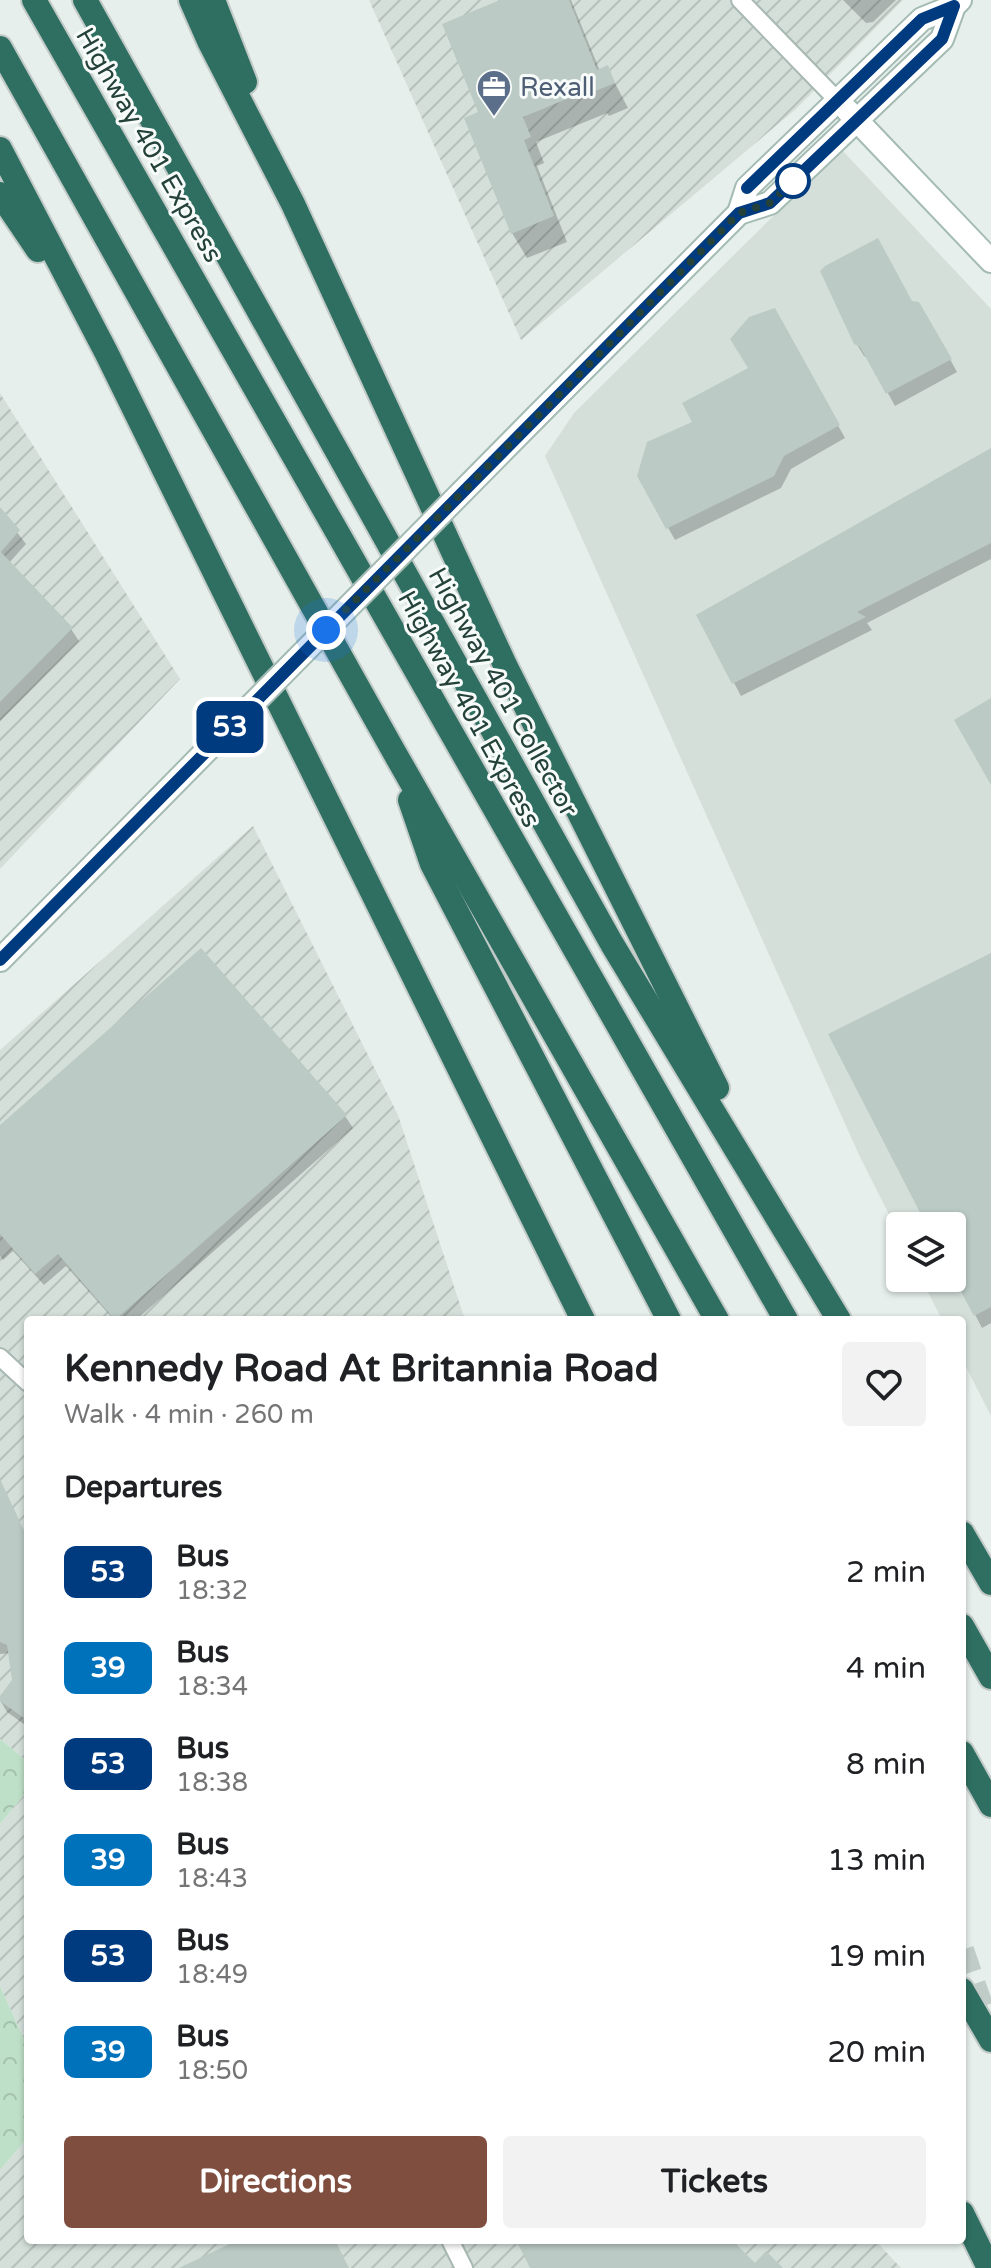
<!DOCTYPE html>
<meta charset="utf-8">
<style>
body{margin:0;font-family:"Varela Round",sans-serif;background:#f2f2f2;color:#202124;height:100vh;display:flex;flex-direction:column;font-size:30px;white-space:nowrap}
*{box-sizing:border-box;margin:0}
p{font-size:26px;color:#757577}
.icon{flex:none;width:44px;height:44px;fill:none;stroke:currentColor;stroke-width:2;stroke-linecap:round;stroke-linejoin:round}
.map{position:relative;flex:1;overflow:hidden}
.side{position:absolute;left:24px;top:1316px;width:942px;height:928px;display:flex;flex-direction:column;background:#fff;border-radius:8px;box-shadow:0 2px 6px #0004}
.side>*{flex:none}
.badge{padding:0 16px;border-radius:12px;font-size:28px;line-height:52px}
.buttons{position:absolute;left:886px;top:1212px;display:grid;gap:16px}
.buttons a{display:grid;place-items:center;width:80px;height:80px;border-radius:8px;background:#fff;box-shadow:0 2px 6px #0004;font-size:40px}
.you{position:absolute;width:40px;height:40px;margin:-20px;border:6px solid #fff;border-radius:50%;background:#1a73e8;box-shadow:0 0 0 12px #1a73e833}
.map>.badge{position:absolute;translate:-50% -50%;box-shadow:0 0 0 4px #fff}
h2{padding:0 40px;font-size:30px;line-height:72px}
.round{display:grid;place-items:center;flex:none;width:84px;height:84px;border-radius:8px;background:#f2f2f2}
.head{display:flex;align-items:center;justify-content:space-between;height:136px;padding:0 40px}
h1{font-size:38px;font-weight:700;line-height:60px}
.cta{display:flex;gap:16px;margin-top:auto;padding:16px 40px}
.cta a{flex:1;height:92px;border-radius:8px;background:#7f4e3f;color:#fff;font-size:32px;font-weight:700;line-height:92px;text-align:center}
.cta a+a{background:#f2f2f2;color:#202124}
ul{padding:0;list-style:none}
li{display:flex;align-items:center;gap:24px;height:96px;padding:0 40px}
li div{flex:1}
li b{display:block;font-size:30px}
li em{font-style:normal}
li .badge{min-width:88px;font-weight:700;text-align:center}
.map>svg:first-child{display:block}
</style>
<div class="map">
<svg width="991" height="2268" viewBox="0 0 991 2268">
<defs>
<pattern id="industrial-furrows" width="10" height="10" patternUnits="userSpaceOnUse" patternTransform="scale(2)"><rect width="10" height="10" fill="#d4dfda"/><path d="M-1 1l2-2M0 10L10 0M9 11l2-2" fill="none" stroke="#b6c1bc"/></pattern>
<pattern id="park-crowns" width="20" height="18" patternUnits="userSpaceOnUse" patternTransform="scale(2)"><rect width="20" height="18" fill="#bfe0c8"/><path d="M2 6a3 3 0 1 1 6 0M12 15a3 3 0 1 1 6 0" fill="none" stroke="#a4c1ad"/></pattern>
</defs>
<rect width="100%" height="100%" fill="#e6efeb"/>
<polygon fill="#d4dfda" points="841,149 991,309 991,1416 962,1359 962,1320 942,1320 921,1278 952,1278 952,1226 900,1226 900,1236 860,1157 545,456 574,413"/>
<g fill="url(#industrial-furrows)">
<polygon points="369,0 903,0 796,109 521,340"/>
<polygon points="0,393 180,679 0,869"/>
<polygon points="253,826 398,1115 465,1320 28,1320 28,1762 0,1739 0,1050"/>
<polygon points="28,1790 28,2048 0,1986 0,1824"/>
<polygon points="28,2137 28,2240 875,2240 901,2268 0,2268 0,2170"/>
</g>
<g fill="url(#park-crowns)">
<polygon points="0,1739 28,1762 28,1790 0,1824"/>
<polygon points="0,1986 28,2048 28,2137 0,2170"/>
</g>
<g fill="#0003">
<polygon points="506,0 571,0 600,71 607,68 628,108 609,116 607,113 536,142 544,163 537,166 567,242 527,258 512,233 481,114"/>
<polygon points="843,0 896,0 873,22 866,23"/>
<polygon points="911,303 939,339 957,372 895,406 869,359 864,356 856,343"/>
<polygon points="774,310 845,438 791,469 781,488 675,540 639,476 750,369"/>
<polygon points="991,450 991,559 867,623 872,630 741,696 698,615"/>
<polygon points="0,510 26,544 9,563 71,629 79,641 0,721"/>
<polygon points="991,955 991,1323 982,1328 952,1270 952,1226 929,1226"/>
<polygon points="345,1116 353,1128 136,1320 114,1320 66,1266 44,1285 13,1251 3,1260 0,1256 0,1128"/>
<polygon points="0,1483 28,1541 28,1727 7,1712 0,1700 14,1680 10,1653 0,1654"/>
</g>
<g fill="#bbcac4">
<polygon points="500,0 569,0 597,70 608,65 615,83 593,92 591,89 523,117 531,137 524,140 554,216 511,234 464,118 478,112 442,24"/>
<polygon points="878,238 912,301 919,302 952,359 886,394 860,347 854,344 820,271 825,266"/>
<polygon points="775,308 840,425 784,456 774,476 666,529 637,476 647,442 692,422 682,403 748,368 730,339 749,317"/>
<polygon points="991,448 991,543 857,612 866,617 732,684 696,615"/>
<polygon points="0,507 20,530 1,552 73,628 0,702"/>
<polygon points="991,698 991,785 954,720"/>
<polygon points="201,948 347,1115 115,1320 58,1254 35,1274 0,1234 0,1125"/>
<polygon points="991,953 991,1307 974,1316 952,1275 952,1226 927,1226 828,1034"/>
<polygon points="0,1479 28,1539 28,1721 0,1701 0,1696 12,1680 7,1645 0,1642"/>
<polygon points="238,2240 335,2240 349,2268 179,2268"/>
<polygon points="516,2240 732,2240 755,2263 766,2251 783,2268 530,2268"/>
</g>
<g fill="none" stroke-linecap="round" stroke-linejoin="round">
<polyline stroke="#bfccc8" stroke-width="24" stroke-dasharray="24 12" stroke-linecap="butt" points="962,1950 986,2020"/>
<g stroke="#a8b8b2" stroke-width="20">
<g id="minor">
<polyline points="740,0 838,101"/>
<polyline points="0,1357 28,1383"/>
<polyline points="450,2240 464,2268"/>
</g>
</g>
<g stroke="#a4bbb3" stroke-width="26">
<g id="secondary">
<polyline points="847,110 991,261"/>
<polyline points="739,213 747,188 922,19 954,6"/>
<polyline points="537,416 739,213 770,203 942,39 954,6 960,0"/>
<polyline points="0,960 221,736"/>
</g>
</g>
<g stroke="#c2cac8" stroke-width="28">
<g id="motorway">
<polyline points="34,0 786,1320"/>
<polyline points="85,0 612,944 839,1320"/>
<polyline points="191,0 209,41 293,204 505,665 717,1088"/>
<polyline points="213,0 245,82"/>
<polyline points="0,48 393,750 717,1320"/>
<polyline points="0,149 106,352 583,1320"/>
<polyline points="0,194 38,250"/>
<polyline points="410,800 432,864 669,1320"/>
<polyline points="962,1533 991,1583"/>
<polyline points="962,1626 991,1677"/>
<polyline points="962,1753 991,1805"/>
<polyline points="962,1990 991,2040"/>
<polyline points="962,2213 989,2268"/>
</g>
</g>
<use href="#minor" stroke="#fff" stroke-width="16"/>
<use href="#secondary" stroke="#fff" stroke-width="22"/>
<use href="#motorway" stroke="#2f6f62" stroke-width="24"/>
<g stroke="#a4bbb3" stroke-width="26" stroke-linecap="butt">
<polyline id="secondary-bridge" points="221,736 537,416"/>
</g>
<use href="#secondary-bridge" stroke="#fff" stroke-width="22"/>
</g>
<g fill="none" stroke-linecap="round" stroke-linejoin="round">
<g stroke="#fff" stroke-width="18">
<polyline id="line" points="0,960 739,213 770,203 942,39 954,6 922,19 747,188"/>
</g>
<use href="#line" stroke="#003b80" stroke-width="12"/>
<polyline stroke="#24423a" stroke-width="8" stroke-dasharray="0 14.4" points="326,630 739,213 770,203 793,181"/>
</g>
<defs>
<g id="office-pin" transform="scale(1.8)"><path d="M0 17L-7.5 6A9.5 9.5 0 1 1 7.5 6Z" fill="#5c6f8a" stroke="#f7fbf9"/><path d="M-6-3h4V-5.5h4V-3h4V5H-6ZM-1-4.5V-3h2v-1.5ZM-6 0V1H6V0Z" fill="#fff"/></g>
</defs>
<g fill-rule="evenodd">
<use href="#office-pin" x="494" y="87"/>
</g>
<circle fill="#fff" stroke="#003b80" stroke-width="4" cx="793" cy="181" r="16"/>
<g text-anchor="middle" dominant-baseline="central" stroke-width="6" stroke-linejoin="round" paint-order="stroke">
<g font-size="26" fill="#4e5e75" stroke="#f7fbf9" text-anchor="start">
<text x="520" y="87">Rexall</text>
</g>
<g font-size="26" fill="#24423a" stroke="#f7fbf9">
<text transform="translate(149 145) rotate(60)">Highway 401 Express</text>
<text transform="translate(503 692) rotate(61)">Highway 401 Collector</text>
<text transform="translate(469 709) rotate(61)">Highway 401 Express</text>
</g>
</g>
</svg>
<div class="buttons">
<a><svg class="icon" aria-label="layers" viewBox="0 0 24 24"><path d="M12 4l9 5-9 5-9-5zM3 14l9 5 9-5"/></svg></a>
</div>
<div class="you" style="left:326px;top:630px"></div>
<b class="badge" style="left:230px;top:727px;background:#003b80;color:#fff">53</b>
<section class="side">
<div class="head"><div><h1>Kennedy Road At Britannia Road</h1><p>Walk · 4 min · 260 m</p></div><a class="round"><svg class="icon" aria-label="heart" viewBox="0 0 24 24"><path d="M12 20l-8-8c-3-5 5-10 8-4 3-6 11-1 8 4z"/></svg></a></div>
<h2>Departures</h2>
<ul>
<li><span class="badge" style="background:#003b80;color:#fff">53</span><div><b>Bus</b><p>18:32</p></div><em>2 min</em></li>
<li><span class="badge" style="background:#0072bc;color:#fff">39</span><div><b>Bus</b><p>18:34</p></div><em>4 min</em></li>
<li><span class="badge" style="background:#003b80;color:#fff">53</span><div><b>Bus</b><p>18:38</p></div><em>8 min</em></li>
<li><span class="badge" style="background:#0072bc;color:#fff">39</span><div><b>Bus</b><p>18:43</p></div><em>13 min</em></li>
<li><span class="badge" style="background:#003b80;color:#fff">53</span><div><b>Bus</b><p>18:49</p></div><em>19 min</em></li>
<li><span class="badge" style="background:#0072bc;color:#fff">39</span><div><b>Bus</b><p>18:50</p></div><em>20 min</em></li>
</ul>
<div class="cta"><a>Directions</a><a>Tickets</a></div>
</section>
</div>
